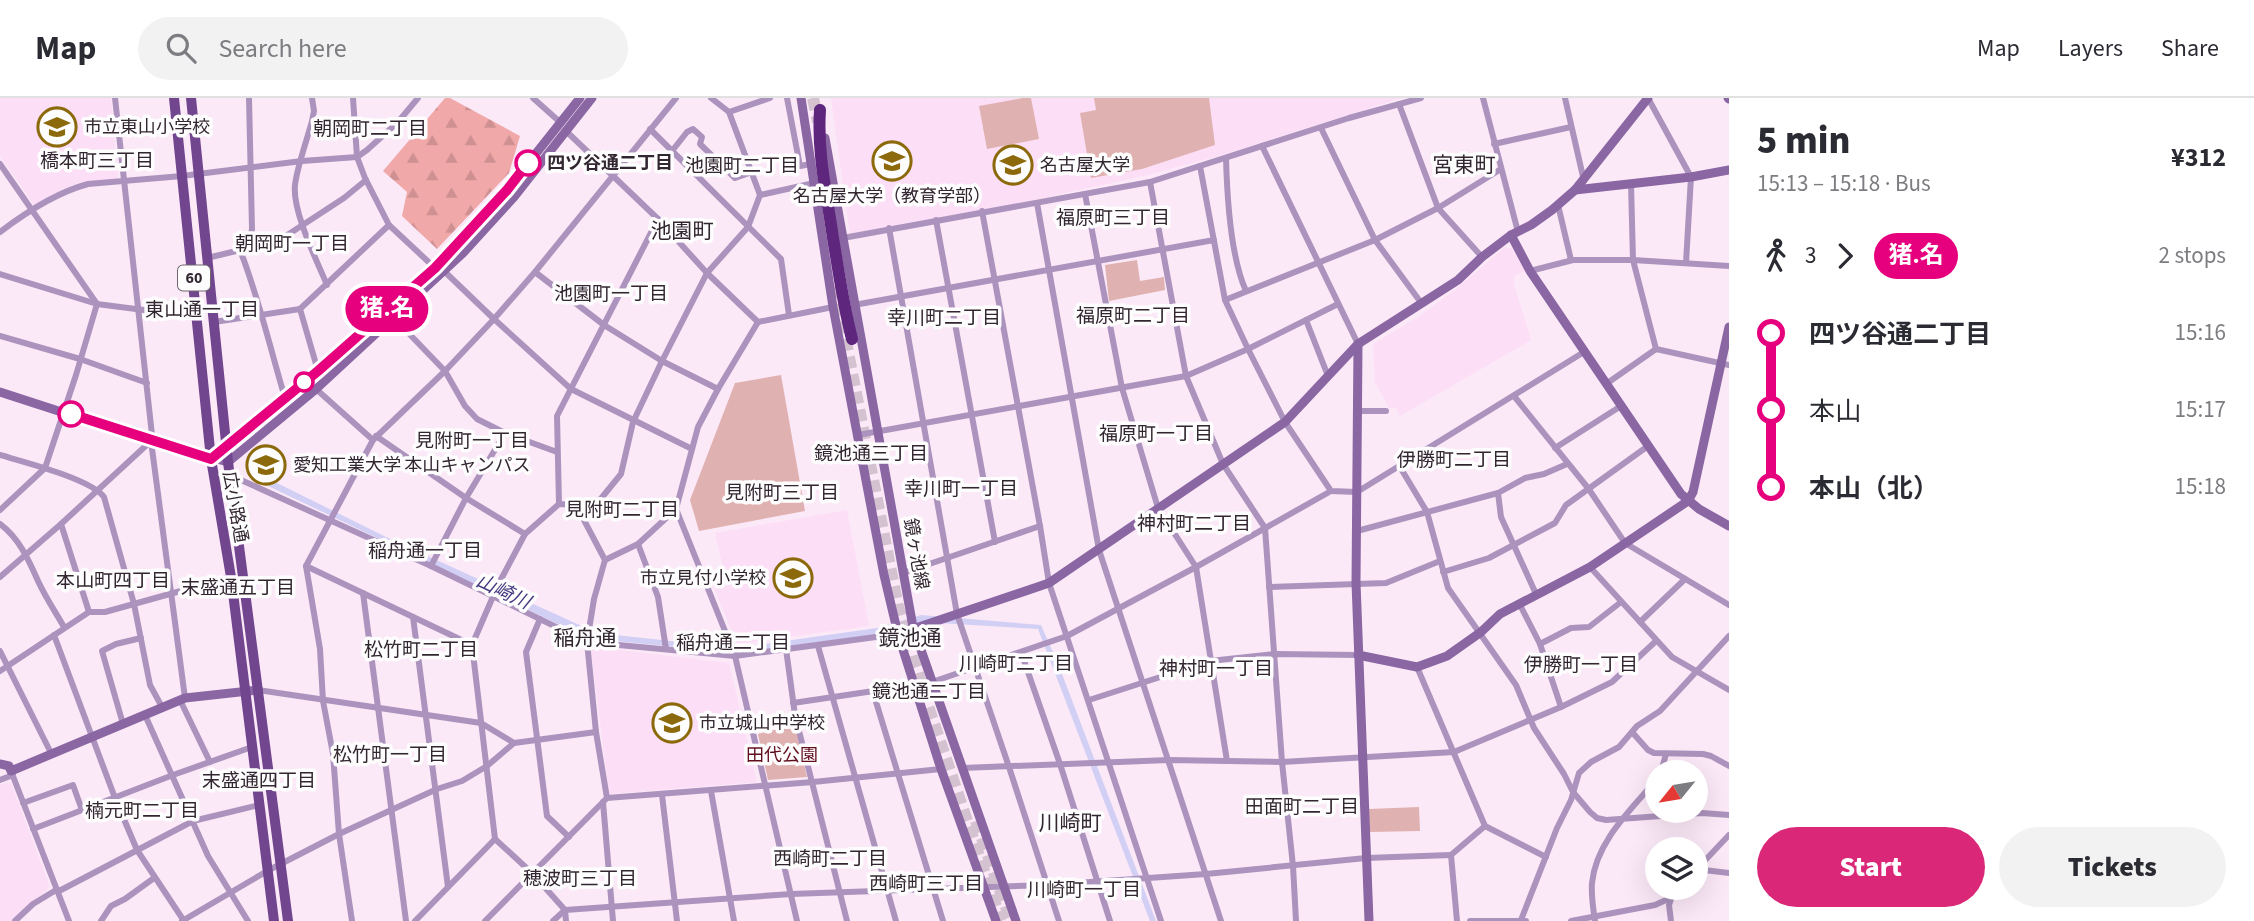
<!DOCTYPE html>
<meta charset="utf-8">
<style>
body{margin:0;font-family:"Source Sans 3","Noto Sans JP",sans-serif;background:#f2f2f3;color:#2b2b33;height:100vh;display:flex;flex-direction:column;font-size:26px;white-space:nowrap}
*{box-sizing:border-box;margin:0}
p{font-size:23px;color:#7c7c81}
.icon{flex:none;width:38px;height:38px;fill:none;stroke:currentColor;stroke-width:2;stroke-linecap:round;stroke-linejoin:round}
.map{position:relative;flex:1;overflow:hidden}
.side{display:flex;flex-direction:column;background:#fff;width:525px}
.side>*{flex:none}
.badge{padding:0 14px;border-radius:23px;font-size:24px;line-height:46px}
.needle{width:46px;rotate:240deg}
.buttons{position:absolute;left:1645px;top:662px;display:grid;gap:14px}
.buttons a{display:grid;place-items:center;width:63px;height:63px;border-radius:50%;background:#fff;box-shadow:0 7px 28px #0002;font-size:35px}
.map>.badge{position:absolute;translate:-50% -50%;box-shadow:0 0 0 4px #fff}
.legs{display:flex;align-items:center;gap:10px;height:77px;padding:0 28px;font-size:23px}
.legs p{margin-inline-start:auto}
.headline{display:flex;align-items:center;justify-content:space-between;height:119px;padding:0 28px}
h1{font-size:38px;font-weight:800;line-height:52px}
.action{display:flex;gap:14px;margin-top:auto;padding:14px 28px}
.action a{flex:1;height:80px;border-radius:42px;background:#db2777;color:#fff;font-size:28px;font-weight:800;line-height:80px;text-align:center}
.action a+a{background:#f2f2f3;color:#2b2b33}
ul{padding:0 28px;list-style:none}
li{display:flex;align-items:center;gap:24px;height:77px;font-size:26px}
li i{display:grid;place-items:center;width:10px;height:100%;margin:0 9px;background:currentColor}
li i::after{content:'';width:18px;height:18px;margin:-9px;border:5px solid;border-radius:50%;background:#fff}
li p{margin-inline-start:auto}
li:first-child i{background:linear-gradient(#0000 50%,currentColor 0)}
li:last-child i{background:linear-gradient(currentColor 50%,#0000 0)}
header{display:flex;align-items:center;gap:42px;box-sizing:border-box;height:98px;padding:0 35px;background:#fff;border-bottom:2px solid #e1e1e2}
header strong{font-size:33px}
nav{display:flex;gap:38px;margin-inline-start:auto;font-size:24px}
.search{width:490px;height:63px;background:#f2f2f3;display:flex;align-items:center;gap:18px;box-sizing:border-box;padding:0 24px;border-radius:38px;color:#7c7c81;font-size:26px}
main{display:flex;flex:1;min-height:0}
.map>svg:first-child{display:block}
</style>
<header>
<strong>Map</strong>
<div class="search"><svg class="icon" aria-label="search" viewBox="0 0 24 24"><circle cx="10" cy="10" r="6"/><path d="M15 15l6 6"/></svg>Search here</div>
<nav><a>Map</a><a>Layers</a><a>Share</a></nav>
</header>
<main>
<div class="map">
<svg width="1729" height="823" viewBox="0 0 1729 823">
<defs>
<pattern id="forest-firs" width="22" height="20" patternUnits="userSpaceOnUse" patternTransform="scale(1.75)"><rect width="22" height="20" fill="#f1a8a9"/><path d="M5 1l3.5 6h-7zM16 11l3.5 6h-7z" fill="#cf9092"/></pattern>
</defs>
<rect width="100%" height="100%" fill="#fce9f8"/>
<g fill="#fcdef6">
<polygon points="0,0 111,0 118,80 77,85 62,92 35,109 0,58"/>
<polygon points="831,0 1401,0 1225,56 1148,77 982,113 850,138"/>
<polygon points="1505,149 1512,151 1525,173 1514,178 1514,186 1531,242 1400,318 1396,310 1389,310 1375,284 1373,246 1421,217 1456,191"/>
<polygon points="847,412 869,528 737,546 703,463 710,475 720,485 727,487 715,435"/>
<polygon points="594,549 729,565 757,684 609,696 591,553"/>
<polygon points="8,684 11,685 50,789 11,823 0,823 0,687"/>
</g>
<polygon fill="url(#forest-firs)" points="445,0 450,0 520,38 509,75 437,151 402,118 407,94 383,73"/>
<g fill="#e0b1b1">
<polygon points="1023,0 1031,0 1039,41 987,51 979,8"/>
<polygon points="1094,0 1209,0 1215,47 1142,71 1091,80 1080,15 1096,12"/>
<polygon points="1137,162 1140,183 1164,179 1165,192 1109,203 1105,167"/>
<polygon points="781,277 805,413 699,433 690,402 735,285"/>
<polygon points="795,627 807,679 768,682 758,636"/>
<polygon points="1419,709 1420,733 1369,734 1369,711"/>
</g>
<polygon fill="#d2cff5" points="269,381 386,439 597,535 735,550 877,530 921,517 1041,527 1059,568 1156,823 1150,823 1038,531 922,524 878,536 737,555 605,542 581,537 266,387"/>
<g fill="none" stroke-linecap="round" stroke-linejoin="round">
<g stroke="#d4c2d0" stroke-width="12" stroke-dasharray="12 6" stroke-linecap="butt">
<polyline points="813,0 818,24"/>
<polyline points="835,188 898,509 927,605 1001,823"/>
<polyline points="976,723 1011,823"/>
</g>
<g stroke="#ac93bd" stroke-width="6">
<polyline points="115,0 152,337 151,343 185,600"/>
<path d="M 312,0 L 314,13 L 312,23 C 307,42 297,69 295,87 C 292,113 317,163 327,187"/>
<polyline points="353,0 357,59 365,80 389,127 435,170"/>
<polyline points="533,0 561,25"/>
<polyline points="711,0 729,14 760,97"/>
<polyline points="787,0 800,68 811,66"/>
<polyline points="1483,0 1518,134"/>
<polyline points="1565,0 1584,83"/>
<polyline points="1648,0 1691,79 1686,165"/>
<polyline points="1399,6 1438,110 1482,159"/>
<polyline points="729,14 770,0"/>
<polyline points="1321,30 1375,142 1422,206"/>
<polyline points="650,31 781,161 789,217"/>
<polyline points="566,33 658,121 707,175 758,224"/>
<polyline points="1494,46 1571,29"/>
<polyline points="1262,48 1358,246"/>
<polyline points="672,53 687,34 693,31 702,39 700,46 735,80 752,74"/>
<path d="M 1226,60 C 1227,97 1231,160 1246,193"/>
<polyline points="0,66 97,206"/>
<polyline points="1200,68 1225,202 1248,251 1285,324 1331,393 1357,394 1584,254"/>
<polyline points="1150,84 1186,278 1223,366 1265,430 1282,664 1293,768 1296,823"/>
<polyline points="1631,86 1633,162 1656,251"/>
<polyline points="1085,96 1122,290 1158,410 1196,469 1227,663"/>
<polyline points="1037,105 1099,452 1221,823"/>
<polyline points="1558,107 1571,162"/>
<polyline points="982,113 1040,428 1049,485 1161,823"/>
<polyline points="936,122 995,444"/>
<polyline points="889,130 957,516 1009,669 1059,823"/>
<path d="M 0,134 C 25,115 58,94 88,86 L 182,78 L 302,63 L 357,59 L 367,52 L 398,24 L 418,0"/>
<polyline points="843,140 1150,84 1349,20 1421,0"/>
<polyline points="249,150 252,131 249,0"/>
<path d="M 240,152 C 259,200 270,250 285,300"/>
<polyline points="207,160 249,150 269,149 344,100 366,82"/>
<polyline points="444,173 494,221 535,174 676,0"/>
<polyline points="1530,173 1573,162 1633,162 1729,168"/>
<polyline points="535,174 604,227 662,263 718,291"/>
<polyline points="0,176 97,206 198,219"/>
<polyline points="1225,202 1375,142 1438,110 1501,71"/>
<polyline points="854,207 1214,142"/>
<polyline points="300,211 318,273"/>
<polyline points="393,219 445,273 465,308 477,321 505,335 557,354"/>
<polyline points="1306,222 1328,278"/>
<polyline points="214,224 300,211 389,127"/>
<polyline points="0,238 80,261 147,285"/>
<polyline points="1606,286 1656,251 1729,267"/>
<polyline points="316,291 373,342"/>
<polyline points="1514,298 1588,390 1625,445 1729,507"/>
<polyline points="1358,313 1386,313"/>
<polyline points="858,337 1186,278 1248,251 1338,206"/>
<polyline points="376,338 466,400 525,436"/>
<polyline points="1555,350 1621,308"/>
<path d="M 0,357 C 24,364 91,381 104,399 L 134,506 L 150,587 L 162,609"/>
<polyline points="1400,369 1427,414 1448,490 1516,587 1534,630 1564,676 1573,694 1590,714 1597,720 1606,722 1702,715 1729,717"/>
<polyline points="230,377 431,468 587,544 735,558 898,536"/>
<polyline points="1498,395 1501,419 1536,496"/>
<polyline points="559,406 557,318 658,121"/>
<polyline points="676,411 735,558 797,823"/>
<polyline points="0,412 45,370 76,277 97,206"/>
<polyline points="580,415 599,403 621,376 633,324 662,263 707,175 748,129 760,97 814,85"/>
<path d="M 0,426 C 20,441 29,463 39,485 C 46,500 56,515 64,529"/>
<polyline points="1357,433 1498,395 1525,380 1544,376 1567,366"/>
<polyline points="638,446 658,499 666,551"/>
<polyline points="605,462 638,446 676,411 698,329 718,291 758,224 833,209"/>
<polyline points="306,468 472,547"/>
<polyline points="431,468 466,400 505,335"/>
<polyline points="1590,469 1672,559 1729,592"/>
<polyline points="1443,474 1489,460 1555,425 1566,407 1648,348"/>
<polyline points="903,475 1040,428"/>
<polyline points="0,479 61,426"/>
<polyline points="1269,489 1386,485 1440,463"/>
<polyline points="363,495 406,823"/>
<polyline points="1520,507 1540,546 1561,609"/>
<polyline points="89,514 61,426 151,343"/>
<polyline points="413,519 448,789"/>
<polyline points="540,521 526,554 547,718 569,739"/>
<polyline points="1640,524 1685,481"/>
<polyline points="54,537 115,700 137,752 184,823"/>
<polyline points="1540,546 1571,530 1589,529 1621,504"/>
<polyline points="818,548 896,823"/>
<polyline points="786,551 795,617 847,823"/>
<polyline points="0,553 51,655"/>
<polyline points="1021,554 1060,666 1110,823"/>
<polyline points="1417,569 1485,728 1546,759"/>
<polyline points="0,573 89,514 105,514 231,479"/>
<polyline points="932,584 1067,538 1196,469 1331,393"/>
<polyline points="873,594 943,823"/>
<polyline points="180,602 210,664"/>
<polyline points="1089,602 1210,563 1275,556 1358,557"/>
<polyline points="793,605 914,587"/>
<polyline points="145,617 208,758 248,823"/>
<polyline points="123,626 102,553 116,546 141,540"/>
<polyline points="1632,634 1648,652 1654,655 1703,656 1711,658 1729,668"/>
<polyline points="514,645 596,634"/>
<polyline points="962,670 1169,662 1282,664 1454,654 1561,609 1612,584 1656,543"/>
<polyline points="11,673 69,823"/>
<polyline points="1661,674 1666,656"/>
<polyline points="0,682 13,677"/>
<polyline points="711,693 734,823"/>
<polyline points="662,697 677,823"/>
<polyline points="603,704 613,823"/>
<polyline points="23,705 73,687 82,712"/>
<polyline points="33,731 173,677 252,649"/>
<polyline points="495,741 532,775 565,812 566,823"/>
<polyline points="1696,771 1729,775"/>
<polyline points="1696,772 1729,737"/>
<polyline points="1521,822 1557,730 1571,702 1579,675 1591,664 1619,649 1637,628 1660,613 1729,538"/>
<polyline points="15,823 33,806 56,792 61,792 193,723 259,707"/>
<polyline points="101,823 111,808 125,801 154,780"/>
<polyline points="182,823 269,772 339,736 437,691 462,683 487,668 514,645 481,625 258,592"/>
<polyline points="352,823 339,736 333,656 323,603 320,551 306,468 373,342 445,273 494,221 571,291 692,351"/>
<polyline points="415,823 495,741 472,547 498,487 525,436 559,406 576,407 605,462 594,501 587,544 596,634 607,700"/>
<polyline points="485,823 607,700 813,684 941,671"/>
<polyline points="553,823 565,812 791,796 1047,787 1206,776 1366,760 1451,757"/>
<polyline points="1457,823 1451,757 1485,728"/>
<polyline points="1470,823 1526,823"/>
<polyline points="1571,823 1655,807 1666,802 1680,789"/>
<path d="M 1595,823 C 1593,810 1591,798 1592,785 C 1596,743 1632,711 1657,681"/>
<polyline points="1671,823 1669,807 1672,798"/>
</g>
<g stroke="#8a66a3" stroke-width="9">
<polyline points="801,0 833,209 884,477 898,536 941,671 996,823"/>
<polyline points="1728,0 1729,1"/>
<polyline points="825,40 913,529 1016,823"/>
<polyline points="1575,92 1691,79 1729,72"/>
<polyline points="1511,137 1530,173 1681,396 1699,411 1729,428"/>
<polyline points="1358,246 1356,485 1369,823"/>
<polyline points="0,294 151,343 228,364 316,291 463,155 514,99 592,0"/>
<polyline points="211,361 318,273 435,170 507,92 580,0"/>
<polyline points="898,536 1049,485 1285,324 1358,246 1458,182 1482,159 1511,137 1531,127 1552,112 1575,92 1648,0"/>
<polyline points="1358,557 1417,569 1447,558 1481,534 1500,516 1590,469 1688,403 1693,394 1729,229"/>
<polyline points="0,666 9,668 11,673 185,600 258,592"/>
</g>
<g stroke="#72458f" stroke-width="10">
<polyline points="174,0 211,361 231,479 274,823"/>
<polyline points="191,0 228,364 288,823"/>
</g>
<path stroke="#5e267d" stroke-width="12" d="M 820,12 C 817,56 827,97 833,140 C 839,175 843,206 852,241"/>
</g>
<g fill="none" stroke-linecap="round" stroke-linejoin="round">
<g stroke="#fff" stroke-width="16">
<polyline id="line-1" points="71,316 211,361 318,273 435,170 507,92 528,65"/>
</g>
<use href="#line-1" stroke="#e6007e" stroke-width="10"/>
</g>
<defs>
<g id="school-ring" transform="scale(2.0125)"><circle r="9.5" fill="#fdfdfd" stroke="#8c6a0c" stroke-width="1.5"/><path d="M0-5L7-2L0 1L-7-2ZM-4 1L0 2.5L4 1V4Q0 6-4 4Z" fill="#8c6a0c"/></g>
<g id="university-ring" transform="scale(2.0125)"><circle r="9.5" fill="#fdfdfd" stroke="#8c6a0c" stroke-width="1.5"/><path d="M0-5L7-2L0 1L-7-2ZM-4 1L0 2.5L4 1V4Q0 6-4 4Z" fill="#8c6a0c"/></g>
</defs>
<g fill-rule="evenodd">
<use href="#school-ring" x="57" y="29"/>
<use href="#university-ring" x="892" y="63"/>
<use href="#university-ring" x="1013" y="67"/>
<use href="#university-ring" x="266" y="367"/>
<use href="#school-ring" x="793" y="480"/>
<use href="#school-ring" x="672" y="625"/>
</g>
<g fill="#fff" stroke="#e6007e" stroke-width="3.5">
<circle cx="528" cy="65" r="12"/>
<circle cx="304" cy="284" r="9"/>
<circle cx="71" cy="316" r="12"/>
</g>
<g text-anchor="middle" dominant-baseline="central" stroke-width="7" stroke-linejoin="round" paint-order="stroke">
<rect fill="#fdfdfd" stroke="#6f666e" stroke-width="2" x="178" y="167.5" width="32" height="25" rx="5"/>
<g font-size="16" font-weight="bold" fill="#322630">
<text x="194" y="180">60</text>
</g>
<g font-size="18" fill="#322630" stroke="#fdfdfd" text-anchor="start">
<text x="84" y="29">市立東山小学校</text>
<text x="1040" y="67">名古屋大学</text>
<text x="892" y="98" text-anchor="middle">名古屋大学（教育学部）</text>
<text x="293" y="367">愛知工業大学 本山キャンパス</text>
<text x="766" y="480" text-anchor="end">市立見付小学校</text>
<text x="699" y="625">市立城山中学校</text>
</g>
<g font-size="18" font-weight="bold" fill="#322630" stroke="#fdfdfd" text-anchor="start">
<text x="547" y="65">四ツ谷通二丁目</text>
</g>
<g font-size="18" fill="#322630" stroke="#fdfdfd">
<text transform="translate(235 409) rotate(80)">広小路通</text>
<text transform="translate(916 456) rotate(80)">鏡ヶ池線</text>
</g>
<g font-size="18" fill="#620d1c" stroke="#fdfdfd">
<text x="782" y="657">田代公園</text>
</g>
<g font-size="19" fill="#322630" stroke="#fdfdfd">
<text x="370" y="31">朝岡町二丁目</text>
<text x="97" y="63">橋本町三丁目</text>
<text x="742" y="68">池園町二丁目</text>
<text x="1113" y="120">福原町三丁目</text>
<text x="292" y="146">朝岡町一丁目</text>
<text x="611" y="196">池園町一丁目</text>
<text x="202" y="212">東山通一丁目</text>
<text x="1133" y="218">福原町二丁目</text>
<text x="944" y="220">幸川町二丁目</text>
<text x="1156" y="336">福原町一丁目</text>
<text x="472" y="343">見附町一丁目</text>
<text x="871" y="356">鏡池通三丁目</text>
<text x="1454" y="362">伊勝町二丁目</text>
<text x="961" y="391">幸川町一丁目</text>
<text x="782" y="395">見附町三丁目</text>
<text x="622" y="412">見附町二丁目</text>
<text x="1194" y="426">神村町二丁目</text>
<text x="425" y="453">稲舟通一丁目</text>
<text x="113" y="483">本山町四丁目</text>
<text x="238" y="490">末盛通五丁目</text>
<text x="733" y="545">稲舟通二丁目</text>
<text x="421" y="552">松竹町二丁目</text>
<text x="1016" y="566">川崎町二丁目</text>
<text x="1581" y="567">伊勝町一丁目</text>
<text x="1216" y="571">神村町一丁目</text>
<text x="929" y="594">鏡池通二丁目</text>
<text x="390" y="657">松竹町一丁目</text>
<text x="259" y="683">末盛通四丁目</text>
<text x="1302" y="709">田面町二丁目</text>
<text x="142" y="713">楠元町二丁目</text>
<text x="830" y="761">西崎町二丁目</text>
<text x="580" y="781">穂波町三丁目</text>
<text x="926" y="786">西崎町三丁目</text>
<text x="1084" y="792">川崎町一丁目</text>
</g>
<g font-size="19" font-style="italic" fill="#44377f" stroke="#fdfdfd">
<text transform="translate(503 494) rotate(25)">山崎川</text>
</g>
<g font-size="21" fill="#322630" stroke="#fdfdfd">
<text x="1464" y="67">宮東町</text>
<text x="682" y="133">池園町</text>
<text x="585" y="540">稲舟通</text>
<text x="910" y="540">鏡池通</text>
<text x="1070" y="725">川崎町</text>
</g>
</g>
</svg>
<div class="buttons">
<a><svg class="needle" viewBox="-14 -14 28 28"><path d="M0-13l5 13h-10z" fill="#e53935"/><path d="M0 13l5-13h-10z" fill="#7c7c81"/></svg></a>
<a><svg class="icon" aria-label="layers" viewBox="0 0 24 24"><path d="M12 4l9 5-9 5-9-5zM3 14l9 5 9-5"/></svg></a>
</div>
<b class="badge" style="left:387px;top:211px;background:#e6007e;color:#fff">猪.名</b>
</div>
<section class="side">
<div class="headline"><div><h1>5 min</h1><p>15:13 – 15:18 · Bus</p></div><b>¥312</b></div>
<div class="legs"><svg class="icon" aria-label="walk" viewBox="0 0 24 24"><circle cx="13" cy="4" r="2"/><path d="M13 8l-2 6 4 7M11 14l-3 7M7 12l3-4h3l4 4"/></svg>3<svg class="icon" aria-label="forward" viewBox="0 0 24 24"><path d="M9 5l7 7-7 7"/></svg><b class="badge" style="background:#e6007e;color:#fff">猪.名</b><p>2 stops</p></div>
<ul>
<li><i style="color:#e6007e"></i><b>四ツ谷通二丁目</b><p>15:16</p></li>
<li><i style="color:#e6007e"></i><span>本山</span><p>15:17</p></li>
<li><i style="color:#e6007e"></i><b>本山（北）</b><p>15:18</p></li>
</ul>
<div class="action"><a>Start</a><a>Tickets</a></div>
</section>
</main>
